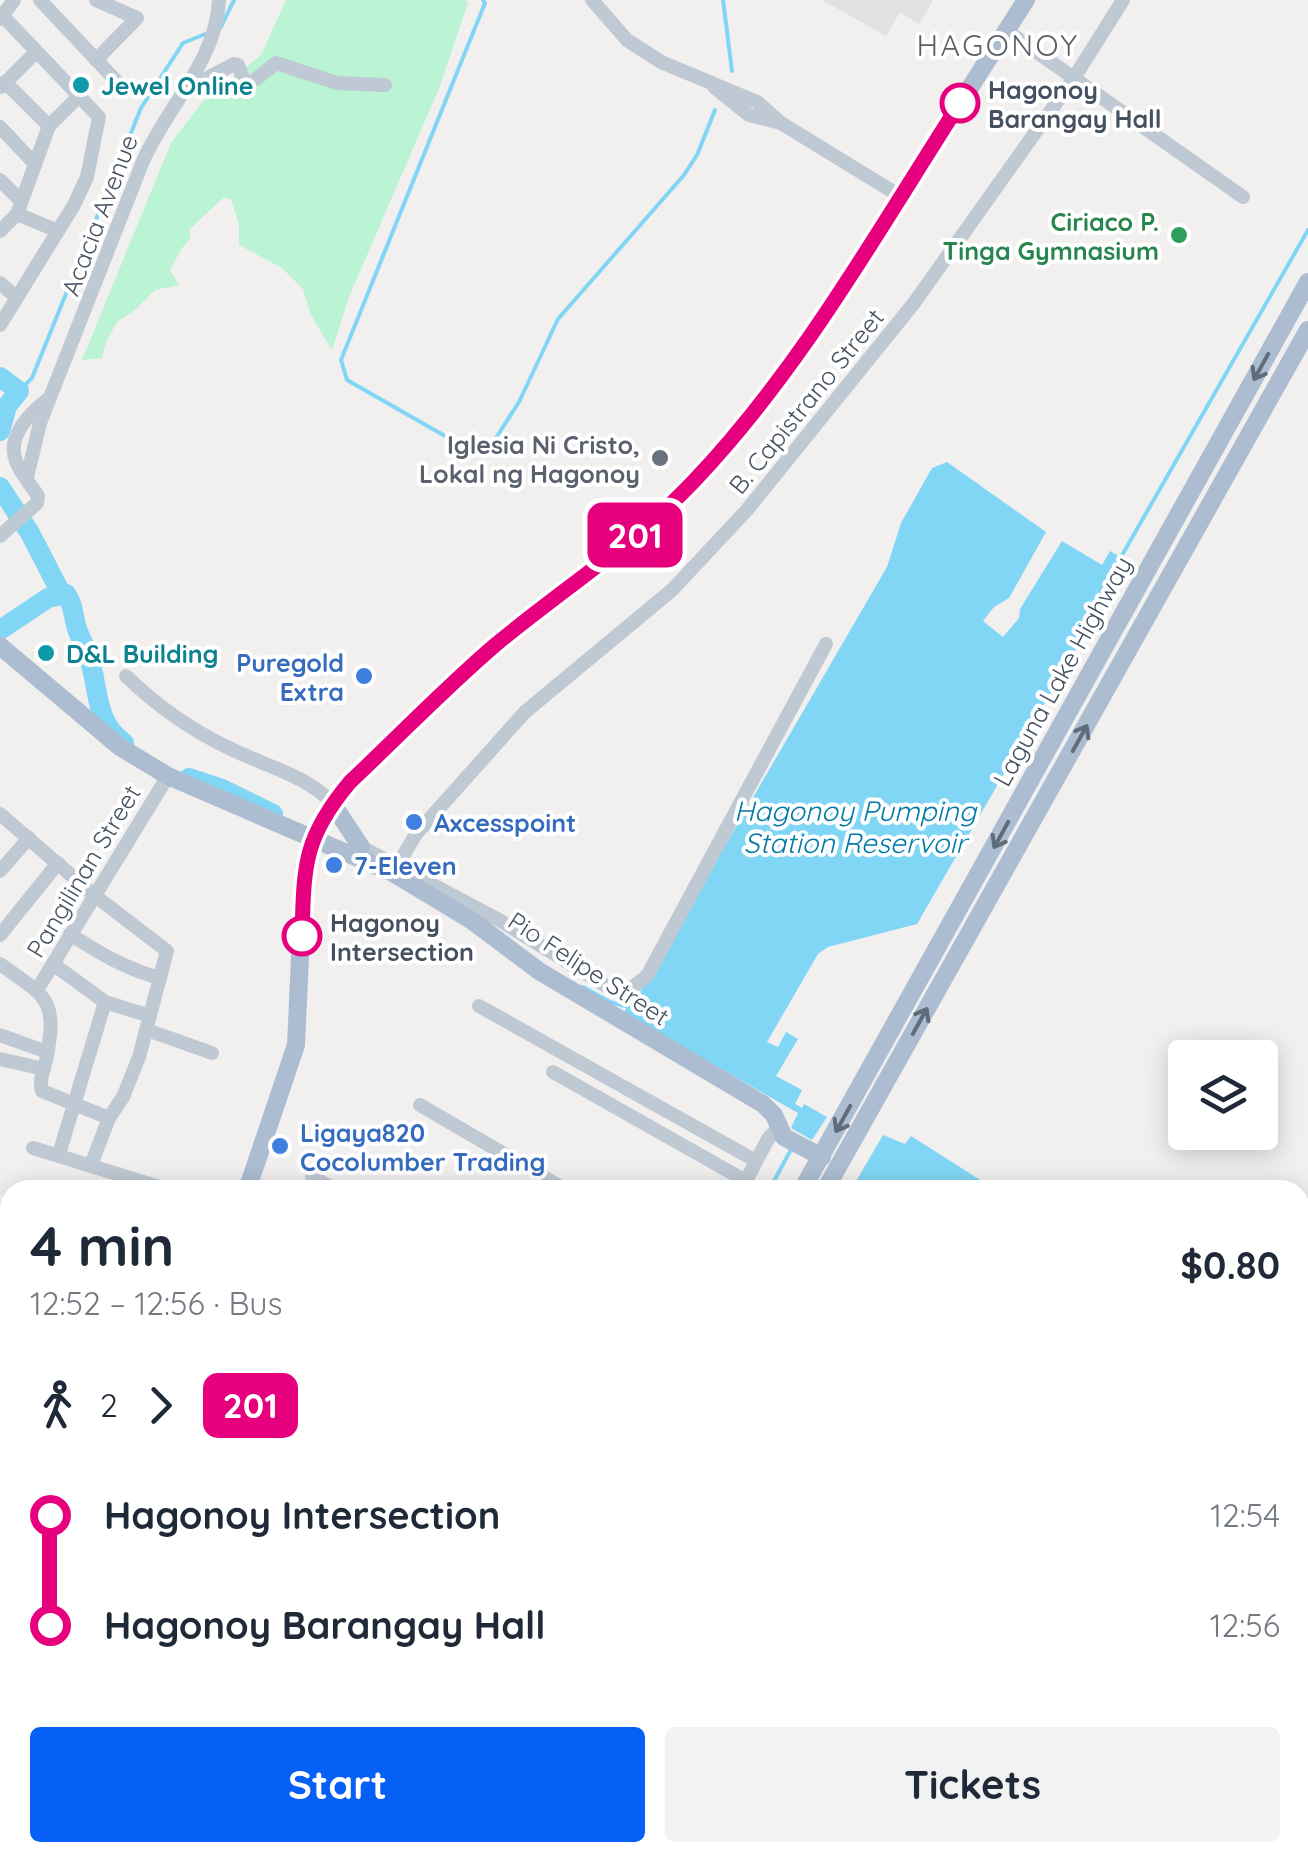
<!DOCTYPE html>
<meta charset="utf-8">
<style>
body{margin:0;font-family:Quicksand,sans-serif;background:#f2f2f3;color:#1f2937;height:100vh;display:flex;flex-direction:column;font-size:38px;white-space:nowrap}
*{box-sizing:border-box;margin:0}
p{font-size:32px;color:#747a83}
.icon{flex:none;width:55px;height:55px;fill:none;stroke:currentColor;stroke-width:2;stroke-linecap:round;stroke-linejoin:round}
.map{position:relative;flex:1;overflow:hidden}
.side{position:absolute;left:0px;top:1180px;width:1310px;height:682px;display:flex;flex-direction:column;background:#fff;border-radius:30px 30px 0 0;box-shadow:0 5px 25px #0003}
.side>*{flex:none}
.badge{padding:0 20px;border-radius:15px;font-size:35px;line-height:65px}
.buttons{position:absolute;left:1168px;top:1040px;display:grid;gap:20px}
.buttons a{display:grid;place-items:center;width:110px;height:110px;border-radius:10px;background:#fff;box-shadow:0 5px 25px #0003;font-size:50px}
.map>.badge{position:absolute;translate:-50% -50%;box-shadow:0 0 0 5px #fff}
.legs{display:flex;align-items:center;gap:15px;height:110px;padding:0 30px;font-size:32px}
.legs p{margin-inline-start:auto}
.headline{display:flex;align-items:center;justify-content:space-between;height:170px;padding:0 30px}
h1{font-size:55px;font-weight:700;line-height:75px}
.action{display:flex;gap:20px;margin-top:auto;padding:20px 30px}
.action a{flex:1;height:115px;border-radius:10px;background:#0660f6;color:#fff;font-size:40px;font-weight:700;line-height:115px;text-align:center}
.action a+a{background:#f2f2f3;color:#1f2937}
ul{padding:0 30px;list-style:none}
li{display:flex;align-items:center;gap:35px;height:110px;font-size:38px}
li i{display:grid;place-items:center;width:15px;height:100%;margin:0 12px;background:currentColor}
li i::after{content:'';width:25px;height:25px;margin:-12px;border:8px solid;border-radius:50%;background:#fff}
li p{margin-inline-start:auto}
li:first-child i{background:linear-gradient(#0000 50%,currentColor 0)}
li:last-child i{background:linear-gradient(currentColor 50%,#0000 0)}
.map>svg:first-child{display:block}
</style>
<div class="map">
<svg width="1308" height="1861" viewBox="0 0 1308 1861">
<rect width="100%" height="100%" fill="#f2efef"/>
<polygon fill="#fef9e8" points="0,1195 10,1198 10,1402 0,1409"/>
<polygon fill="#e3e0e1" points="822,0 933,0 919,24 900,12 886,36"/>
<polygon fill="#baf4d4" points="286,0 465,0 468,3 440,86 349,297 332,350 311,315 303,289 282,268 239,245 239,225 231,199 223,198 190,229 190,239 182,248 170,270 179,285 155,290 135,310 117,322 106,342 102,358 82,360 171,143 203,101 261,55"/>
<g fill="#82d6f5">
<polygon points="947,462 1046,532 1009,598 994,607 983,621 1003,637 1019,618 1020,609 1062,541 1102,565 1110,551 1127,561 917,924 828,947 818,954 767,1042 778,1047 786,1032 798,1039 776,1076 802,1090 795,1104 802,1108 804,1104 827,1117 812,1140 791,1128 798,1113 623,1013 640,992 887,567 901,523 932,468"/>
<polygon points="883,1135 905,1144 911,1136 996,1190 851,1190"/>
<polygon points="1300,1315 1308,1323 1308,1861 619,1861 621,1852 1300,1852"/>
</g>
<g fill="none" stroke-linecap="round" stroke-linejoin="round">
<g stroke="#82d6f5" stroke-width="4">
<polyline points="483,0 485,3 341,360 347,380 473,452 487,452 519,402 558,319 684,175 697,155 715,110"/>
<polyline points="723,0 732,71"/>
<polyline points="221,27 234,0"/>
<polyline points="19,391 32,378 141,108 183,43 208,33"/>
<polyline points="1121,557 1308,230"/>
<polyline points="583,987 610,1002 633,1008"/>
<polyline points="769,1190 793,1146"/>
<polyline points="422,1861 425,1852"/>
</g>
<g stroke="#82d6f5" stroke-width="20">
<polyline points="0,377 19,391 7,406 0,431"/>
<path d="M 0,487 L 30,533 L 62,595 L 66,594 C 73,604 73,613 76,625 C 78,635 85,645 88,655 C 100,687 93,721 124,743"/>
<polyline points="0,630 48,598 62,595"/>
<polyline points="189,778 222,789 273,814"/>
</g>
<g stroke="#bfc9d3" stroke-width="14">
<polyline points="40,0 120,85"/>
<polyline points="96,0 137,18 96,60"/>
<polyline points="592,0 627,40 661,62 757,102 781,123 900,196"/>
<polyline points="0,13 99,117 87,177 74,205 0,325"/>
<polyline points="0,19 14,0"/>
<polyline points="1007,31 1243,197"/>
<polyline points="5,82 49,126"/>
<polyline points="1,87 36,52"/>
<polyline points="714,87 749,115 781,123"/>
<polyline points="185,90 234,64 238,65 246,87 276,63 337,83 385,85"/>
<polyline points="0,127 35,164"/>
<polyline points="0,180 21,201"/>
<polyline points="17,214 58,231"/>
<polyline points="0,231 17,214 49,126 79,96"/>
<polyline points="0,283 16,297"/>
<path d="M 27,477 L 40,423 L 143,161 C 166,108 217,60 219,0"/>
<path d="M 0,536 L 37,503 L 38,496 C 32,486 20,473 16,461 C 6,436 31,412 48,399"/>
<path d="M 126,676 C 157,706 189,729 229,748 C 262,765 307,775 332,803"/>
<polyline points="0,814 94,895 167,951 139,1057 123,1097 109,1118 91,1165"/>
<polyline points="361,847 499,920 613,990 629,990 647,976 826,644"/>
<polyline points="0,871 29,838"/>
<polyline points="393,873 416,834 525,712 672,590 747,510 914,303 1074,78 1123,0"/>
<path d="M 70,934 C 99,953 126,969 160,978"/>
<polyline points="0,935 58,863"/>
<path d="M 0,964 C 48,998 58,999 46,1061 C 43,1072 39,1080 42,1091 L 109,1118"/>
<polyline points="53,964 105,1002 150,1016"/>
<polyline points="37,990 168,776"/>
<polyline points="479,1006 756,1161"/>
<polyline points="147,1030 212,1053"/>
<polyline points="0,1035 47,1052"/>
<polyline points="0,1059 44,1069"/>
<polyline points="553,1072 746,1181"/>
<polyline points="420,1105 566,1190"/>
<polyline points="33,1148 169,1190"/>
<polyline points="59,1154 105,1002"/>
<polyline points="312,1177 336,1190"/>
<polyline points="741,1190 768,1139 778,1128"/>
<polyline points="0,1579 10,1583"/>
<polyline points="400,1861 403,1852"/>
</g>
<g stroke="#acbdd1" stroke-width="18">
<polyline points="0,646 120,747 168,776 393,873 471,920 539,971 763,1104 774,1115 784,1137 822,1157"/>
<polyline points="332,803 361,847"/>
<path d="M 247,1190 L 296,1045 L 304,868 C 311,835 329,807 350,782 L 495,645 L 633,537 L 682,493 L 716,457 L 801,352 L 1026,0"/>
<polyline points="802,1190 1308,282"/>
<polyline points="825,1190 1308,330"/>
<polyline points="32,1861 35,1852"/>
<polyline points="450,1861 453,1852"/>
<polyline points="472,1861 475,1852"/>
</g>
</g>
<defs><path id="oneway-shaft" d="M-6 0H5M1.5-3L5.5 0L1.5 3" fill="none" stroke-width="1.6" stroke-linecap="round" stroke-linejoin="round" transform="scale(2.5)"/></defs>
<g stroke="#5f6c7c">
<use href="#oneway-shaft" transform="translate(1261 367) rotate(119)"/>
<use href="#oneway-shaft" transform="translate(1080 738) rotate(-61)"/>
<use href="#oneway-shaft" transform="translate(1001 835) rotate(119)"/>
<use href="#oneway-shaft" transform="translate(920 1021) rotate(-61)"/>
<use href="#oneway-shaft" transform="translate(843 1119) rotate(119)"/>
</g>
<g fill="none" stroke-linecap="round" stroke-linejoin="round">
<g stroke="#fff" stroke-width="22">
<path id="line-1" d="M 302,936 C 304,866 303,838 350,782 C 398,737 444,689 494,646 C 560,591 634,544 693,482 C 800,370 877,232 960,103"/>
</g>
<use href="#line-1" stroke="#e6007e" stroke-width="15"/>
</g>
<g fill="#0f9aa8" stroke="#fff" stroke-width="4">
<circle cx="81" cy="85" r="10"/>
<circle cx="46" cy="653" r="10"/>
</g>
<g fill="#fff" stroke="#e6007e" stroke-width="5">
<circle cx="960" cy="103" r="18"/>
<circle cx="302" cy="936" r="18"/>
</g>
<circle fill="#2e9e5b" stroke="#fff" stroke-width="4" cx="1179" cy="235" r="10"/>
<circle fill="#6b7280" stroke="#fff" stroke-width="4" cx="660" cy="458" r="10"/>
<g fill="#3f7fe0" stroke="#fff" stroke-width="4">
<circle cx="364" cy="676" r="10"/>
<circle cx="414" cy="822" r="10"/>
<circle cx="334" cy="865" r="10"/>
<circle cx="280" cy="1146" r="10"/>
</g>
<g text-anchor="middle" dominant-baseline="central" stroke-width="8" stroke-linejoin="round" paint-order="stroke">
<g font-size="25" font-weight="bold" fill="#0d838f" stroke="#fff" text-anchor="start">
<text x="101" y="85">Jewel Online</text>
<text x="66" y="653">D&amp;L Building</text>
</g>
<g font-size="25" font-weight="bold" fill="#45515f" stroke="#fff" text-anchor="start">
<text x="988" y="89">Hagonoy<tspan x="988" dy="29">Barangay Hall</tspan></text>
<text x="330" y="922">Hagonoy<tspan x="330" dy="29">Intersection</tspan></text>
</g>
<g font-size="25" fill="#45515f" stroke="#fff">
<text transform="translate(99 215) rotate(-69)">Acacia Avenue</text>
<text transform="translate(806 401) rotate(-51)">B. Capistrano Street</text>
<text transform="translate(1062 671) rotate(-61)">Laguna Lake Highway</text>
<text transform="translate(83 871) rotate(-59)">Pangilinan Street</text>
<text transform="translate(589 968) rotate(33)">Pio Felipe Street</text>
</g>
<g font-size="25" font-weight="bold" fill="#27864d" stroke="#fff" text-anchor="end">
<text x="1159" y="221">Ciriaco P.<tspan x="1159" dy="29">Tinga Gymnasium</tspan></text>
</g>
<g font-size="25" font-weight="bold" fill="#5b616d" stroke="#fff" text-anchor="end">
<text x="640" y="444">Iglesia Ni Cristo,<tspan x="640" dy="29">Lokal ng Hagonoy</tspan></text>
</g>
<g font-size="25" font-weight="bold" fill="#366cbe" stroke="#fff" text-anchor="start">
<text x="344" y="662" text-anchor="end">Puregold<tspan x="344" dy="29">Extra</tspan></text>
<text x="434" y="822">Axcesspoint</text>
<text x="354" y="865">7-Eleven</text>
<text x="300" y="1132">Ligaya820<tspan x="300" dy="29">Cocolumber Trading</tspan></text>
</g>
<g font-size="28" font-style="italic" fill="#027aa7" stroke="#fff">
<text x="855" y="810">Hagonoy Pumping<tspan x="855" dy="32">Station Reservoir</tspan></text>
</g>
<g font-size="30" letter-spacing="2.5" fill="#5b5f65" stroke="#fff">
<text x="998" y="45">HAGONOY</text>
</g>
</g>
</svg>
<div class="buttons">
<a><svg class="icon" aria-label="layers" viewBox="0 0 24 24"><path d="M12 4l9 5-9 5-9-5zM3 14l9 5 9-5"/></svg></a>
</div>
<b class="badge" style="left:635px;top:535px;background:#e6007e;color:#fff">201</b>
<section class="side">
<div class="headline"><div><h1>4 min</h1><p>12:52 – 12:56 · Bus</p></div><b>$0.80</b></div>
<div class="legs"><svg class="icon" aria-label="walk" viewBox="0 0 24 24"><circle cx="13" cy="4" r="2"/><path d="M13 8l-2 6 4 7M11 14l-3 7M7 12l3-4h3l4 4"/></svg>2<svg class="icon" aria-label="forward" viewBox="0 0 24 24"><path d="M9 5l7 7-7 7"/></svg><b class="badge" style="background:#e6007e;color:#fff">201</b></div>
<ul>
<li><i style="color:#e6007e"></i><b>Hagonoy Intersection</b><p>12:54</p></li>
<li><i style="color:#e6007e"></i><b>Hagonoy Barangay Hall</b><p>12:56</p></li>
</ul>
<div class="action"><a>Start</a><a>Tickets</a></div>
</section>
</div>
